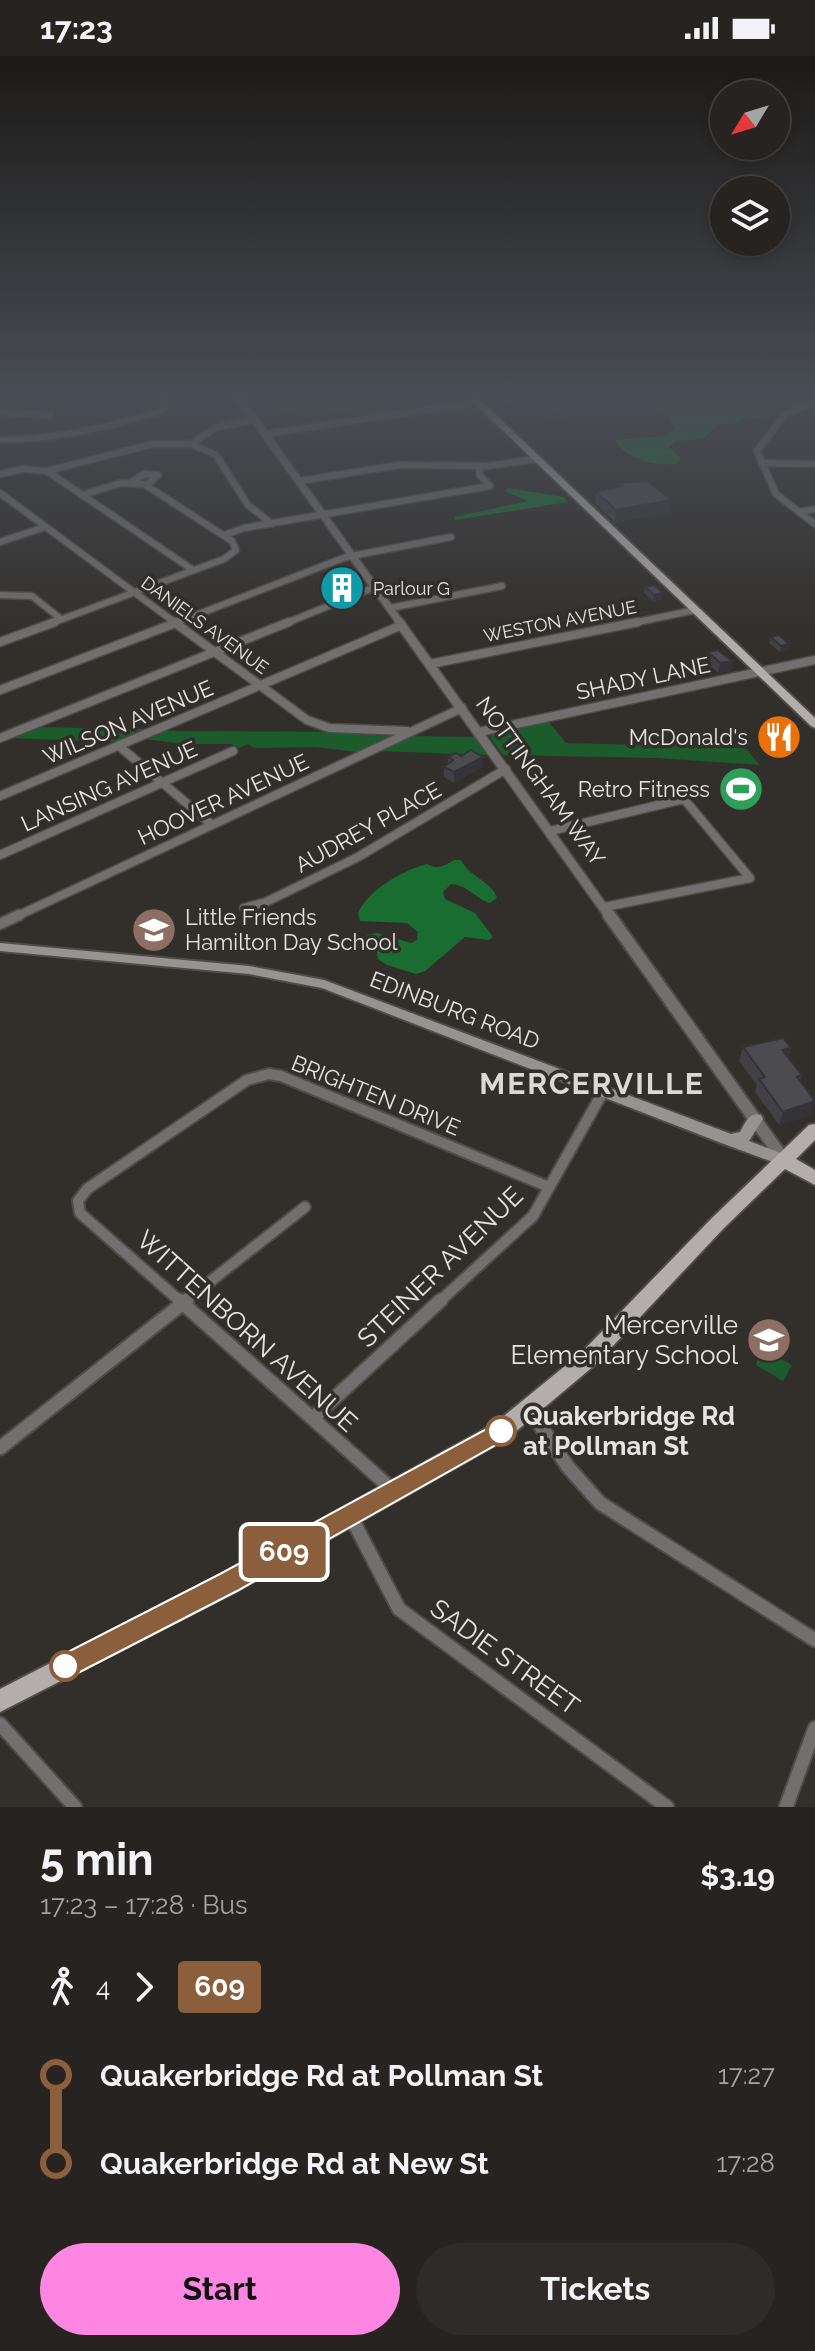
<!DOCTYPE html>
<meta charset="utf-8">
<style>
body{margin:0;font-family:Raleway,sans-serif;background:#2e2b29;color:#f1f3f6;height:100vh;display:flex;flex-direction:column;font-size:30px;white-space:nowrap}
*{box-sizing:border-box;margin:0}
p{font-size:26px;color:#a4a4a5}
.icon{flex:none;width:44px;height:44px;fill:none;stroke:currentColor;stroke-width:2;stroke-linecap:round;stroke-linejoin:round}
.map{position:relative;height:1751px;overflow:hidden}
.side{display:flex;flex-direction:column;background:#262320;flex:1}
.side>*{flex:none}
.badge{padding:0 16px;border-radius:6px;font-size:28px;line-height:52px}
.needle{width:52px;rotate:232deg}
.fabs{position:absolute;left:710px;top:24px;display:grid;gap:16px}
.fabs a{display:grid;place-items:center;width:80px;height:80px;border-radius:50%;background:#262320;box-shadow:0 4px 12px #0003,0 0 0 2px #42403e;font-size:40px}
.map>.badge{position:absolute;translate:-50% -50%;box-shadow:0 0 0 4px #fff}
.legs{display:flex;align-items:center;gap:12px;height:88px;padding:0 40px;font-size:26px}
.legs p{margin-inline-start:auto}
.headline{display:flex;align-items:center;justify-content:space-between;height:136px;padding:0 40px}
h1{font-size:44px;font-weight:700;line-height:60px}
.button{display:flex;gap:16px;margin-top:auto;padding:16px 40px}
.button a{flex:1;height:92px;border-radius:48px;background:#fd86e2;color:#111;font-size:32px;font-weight:700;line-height:92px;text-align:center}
.button a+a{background:#2e2b29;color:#f1f3f6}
ul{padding:0 40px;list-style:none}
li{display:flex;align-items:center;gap:28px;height:88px;font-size:30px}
li i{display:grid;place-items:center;width:12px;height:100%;margin:0 10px;background:currentColor}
li i::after{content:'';width:20px;height:20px;margin:-10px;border:6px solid;border-radius:50%;background:#262320}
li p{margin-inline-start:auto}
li:first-child i{background:linear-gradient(#0000 50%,currentColor 0)}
li:last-child i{background:linear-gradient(currentColor 50%,#0000 0)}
.status{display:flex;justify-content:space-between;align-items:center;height:56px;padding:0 40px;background:#262320;direction:ltr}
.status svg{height:22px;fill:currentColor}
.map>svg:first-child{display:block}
</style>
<div class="status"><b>17:23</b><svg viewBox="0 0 49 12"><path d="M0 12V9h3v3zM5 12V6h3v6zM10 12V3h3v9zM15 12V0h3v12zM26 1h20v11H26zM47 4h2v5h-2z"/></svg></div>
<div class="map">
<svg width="815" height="1751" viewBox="0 0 815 1751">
<rect width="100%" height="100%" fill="#322f2b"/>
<g fill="#1c5b2c">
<polygon points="548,665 566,687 745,692 760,709 657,702 503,699 490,681 494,677"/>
<polygon points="35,671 151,673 122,686 9,682"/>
<polygon points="163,675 328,676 390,680 358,696 314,691 254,692 248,688 238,692 232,688 184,688 145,683"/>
<polygon points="409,680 475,681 488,699 377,695"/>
<polygon points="762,1292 792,1309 783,1325 756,1309"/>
</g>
<g fill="#196d31">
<path d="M 293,343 L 382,343 L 384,346 C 367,358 352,350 333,355 C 319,352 311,340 298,351 L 299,355 L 287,357 L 282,355 L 287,352 L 284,346 Z"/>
<path d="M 653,343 L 798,343 L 800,344 L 776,356 L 768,364 L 745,359 L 738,367 L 717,369 L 703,383 L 676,385 L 669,391 L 681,403 L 678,407 C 658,412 624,402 615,384 L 664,380 L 674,373 L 667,359 L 655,352 L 658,345 Z"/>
<polygon points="508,432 564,441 568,446 455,464 454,461 528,445 504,435"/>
<path d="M 454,804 L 461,804 C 469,821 492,825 497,842 L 490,847 C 476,843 466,828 451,828 L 443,836 L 445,843 L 475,857 L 493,881 L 489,884 L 465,881 L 425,915 L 416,918 L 387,909 L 378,903 L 376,891 L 367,885 L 367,879 L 377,877 L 411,887 L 417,884 L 418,876 L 407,867 L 360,865 L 358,857 C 368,834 403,814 427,808 C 437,814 444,810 454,804 Z"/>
</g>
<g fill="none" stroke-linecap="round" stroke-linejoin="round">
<g stroke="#4f4c48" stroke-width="9">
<g id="minor-far3">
<polyline points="815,346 785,358 757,395 776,438 815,468"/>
<polyline points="0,356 50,359"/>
<polyline points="265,378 477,346"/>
<path d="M 0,384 C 56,383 108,372 161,355 L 167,349 L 163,343"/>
<polyline points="191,388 217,371 255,364"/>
<polyline points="761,407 815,408"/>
<polyline points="47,415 193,514"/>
<polyline points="0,418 23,413 47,415 153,388 191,388 216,399 248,449 272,468"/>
<polyline points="299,425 399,409 487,410 537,403"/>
<polyline points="131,426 144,418 158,419 147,429"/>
<polyline points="0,437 177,568"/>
<polyline points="799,456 815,453"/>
<polyline points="224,479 244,472 490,430 479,418 481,410"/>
<polyline points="0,486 45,471"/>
<polyline points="0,539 32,540 61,563"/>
<polyline points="390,552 502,530"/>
<polyline points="49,568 224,503 236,494 232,485 144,428 121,427 82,439"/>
<polyline points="173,568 346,501 451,481"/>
<polyline points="284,568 375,531"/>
<polyline points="628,568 695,554"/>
</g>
</g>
<g stroke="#4f4c48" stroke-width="11">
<g id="minor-far2">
<polyline points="174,566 307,664 329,672 407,675"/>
<polyline points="0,586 55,566"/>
<polyline points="430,608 638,566"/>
<polyline points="0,634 178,566"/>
<polyline points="479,676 815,604"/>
<polyline points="0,682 289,566"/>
<polyline points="119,690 211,768"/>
<polyline points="0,740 402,569"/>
<polyline points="550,775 684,743 750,822 604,851"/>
<polyline points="0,799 233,695"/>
<polyline points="244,852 266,846 358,801 506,713"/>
<polyline points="15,861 462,652"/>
</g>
</g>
<g stroke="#4f4c48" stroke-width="14">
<g id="minor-far1">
<polyline points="0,868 19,859"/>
<polyline points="181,1246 80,1157 78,1145 87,1133 247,1024 269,1018 281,1020 549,1131"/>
<polyline points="184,1246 305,1151"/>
<polyline points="439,1246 533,1160 603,1036"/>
</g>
</g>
<g stroke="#4f4c48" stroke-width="17">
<g id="minor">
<polyline points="179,1244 394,1435"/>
<polyline points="530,1354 568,1411 600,1447 815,1584"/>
<polyline points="313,1362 441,1244"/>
<polyline points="0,1392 187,1244"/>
<polyline points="350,1459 399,1553 667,1751"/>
<polyline points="0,1668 75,1751"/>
<polyline points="786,1751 815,1672"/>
</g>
</g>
<g stroke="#4f4c48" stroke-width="10">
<polyline id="tertiary-far2" points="240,343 401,568"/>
</g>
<g stroke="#4f4c48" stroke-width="12">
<polyline id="tertiary-far1" points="399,566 610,861"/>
</g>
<g stroke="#4f4c48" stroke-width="16">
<polyline id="tertiary" points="609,859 784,1104"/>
</g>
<g stroke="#4f4c48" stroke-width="4">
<path id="secondary" d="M 0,887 L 249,910 L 324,924 L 731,1078 L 740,1076 C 745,1068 749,1055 761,1059 L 763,1063 L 749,1085 L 789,1100 L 791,1104 L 789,1108 L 784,1110 L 724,1088 L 322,932 L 249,918 L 0,895 Z"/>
</g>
<g stroke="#4f4c48" stroke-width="4">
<g id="primary">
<polygon points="470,343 479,343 815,662 815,672 811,670"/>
<polygon points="815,1068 815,1084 796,1103 815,1114 815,1129 785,1113 724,1172 595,1309 508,1382 237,1535 0,1656 0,1633 221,1519 494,1368 581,1297 712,1162 809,1069"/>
</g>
</g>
<use href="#minor-far3" stroke="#726f6e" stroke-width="6"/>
<use href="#minor-far2" stroke="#726f6e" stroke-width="8"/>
<use href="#minor-far1" stroke="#726f6e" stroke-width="10"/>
<use href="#minor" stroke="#726f6e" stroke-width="13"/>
<use href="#tertiary-far2" stroke="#726f6e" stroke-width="7"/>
<use href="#tertiary-far1" stroke="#726f6e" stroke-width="9"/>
<use href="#tertiary" stroke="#726f6e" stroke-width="12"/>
<use href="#secondary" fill="#979391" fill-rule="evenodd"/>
<use href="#primary" fill="#b3aeac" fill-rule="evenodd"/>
</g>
<g fill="#404045">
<polygon points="496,344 517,353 502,355 496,350"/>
<polygon points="546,349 567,361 551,363 545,357"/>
<polygon points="619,427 672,444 670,456 615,466 595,447 596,436 619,431"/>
<polygon points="645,531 662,543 653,545 644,537"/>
<polygon points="771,581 789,588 788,594 780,596 769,587"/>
<polygon points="708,596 730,615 718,617 706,606"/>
<polygon points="764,670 798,672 796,682 769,688 762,680"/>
<polygon points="461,700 483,701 482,711 454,727 444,721 444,711 448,708 448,701"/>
<polygon points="743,991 791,992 788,1001 802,1019 800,1025 815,1045 811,1059 779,1069 755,1036 757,1029 739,1005"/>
</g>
<g fill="#343438">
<polygon points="518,347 517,353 502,355 502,350"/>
<polygon points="567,352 567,361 551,363 552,355"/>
<polygon points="672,444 670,456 668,458 615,466 616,454"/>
<polygon points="663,537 662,543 653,545 654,539"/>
<polygon points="789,588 788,594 780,596 781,590"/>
<polygon points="732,605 730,615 718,617 720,607"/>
<polygon points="798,672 796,682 769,688 772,678"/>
<polygon points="483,701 482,711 454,727 454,716"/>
<polygon points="791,992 786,1006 782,994"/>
<polygon points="815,1046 811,1059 779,1069 783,1056"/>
</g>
<g fill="#4b4b50" stroke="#343438" stroke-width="2">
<polygon points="504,343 513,343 518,347 502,350 496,344"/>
<polygon points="561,347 567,352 552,355 546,349"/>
<polygon points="647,425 672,444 616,454 596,436 623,430 619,427"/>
<polygon points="654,529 663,537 654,539 645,531"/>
<polygon points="779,579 789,588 781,590 771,581"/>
<polygon points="718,594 732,605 720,607 708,596"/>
<polygon points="791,664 798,672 772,678 764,670"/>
<polygon points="471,694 483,701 454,716 444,711 453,704 448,701 456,697 461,700"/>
<polygon points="783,982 791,992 782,994 802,1019 797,1021 815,1045 783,1056 759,1023 765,1021 743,991"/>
</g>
<linearGradient id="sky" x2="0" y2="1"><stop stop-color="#1c1a18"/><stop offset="0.58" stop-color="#494d55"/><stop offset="1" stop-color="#494d55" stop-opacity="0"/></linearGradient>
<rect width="815" height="588" fill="url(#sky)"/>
<polygon fill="#8b5e3c" stroke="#fff" stroke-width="2" points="501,1365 508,1368 511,1375 508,1382 237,1535 74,1619 65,1623 56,1619 52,1610 56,1602 220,1518"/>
<defs>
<g id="building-disc" transform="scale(2.3)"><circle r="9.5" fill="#0f9aa8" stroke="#322f2b"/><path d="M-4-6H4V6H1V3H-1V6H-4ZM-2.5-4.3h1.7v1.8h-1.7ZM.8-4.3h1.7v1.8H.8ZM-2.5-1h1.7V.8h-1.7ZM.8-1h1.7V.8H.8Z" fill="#fff"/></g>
<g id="restaurant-disc" transform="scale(2.3)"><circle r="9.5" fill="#e8710a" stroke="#322f2b"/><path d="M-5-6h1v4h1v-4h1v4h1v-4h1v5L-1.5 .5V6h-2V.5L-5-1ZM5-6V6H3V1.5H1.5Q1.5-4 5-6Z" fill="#fff"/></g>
<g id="stadium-disc" transform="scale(2.3)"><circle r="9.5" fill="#2e9e5b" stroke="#322f2b"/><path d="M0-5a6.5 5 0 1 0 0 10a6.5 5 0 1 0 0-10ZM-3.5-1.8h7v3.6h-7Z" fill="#fff"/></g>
<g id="school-disc" transform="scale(2.3)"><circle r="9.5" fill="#8d6e63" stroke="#322f2b"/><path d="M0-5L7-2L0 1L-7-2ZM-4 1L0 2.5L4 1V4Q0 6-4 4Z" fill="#fff"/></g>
</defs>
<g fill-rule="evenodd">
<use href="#building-disc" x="342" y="532"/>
<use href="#restaurant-disc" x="779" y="681"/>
<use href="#stadium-disc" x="741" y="733"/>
<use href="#school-disc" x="154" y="874"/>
<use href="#school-disc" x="769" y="1284"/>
</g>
<g fill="#fff" stroke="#8b5e3c" stroke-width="4">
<circle cx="501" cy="1375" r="14"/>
<circle cx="65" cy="1610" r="14"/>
</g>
<g text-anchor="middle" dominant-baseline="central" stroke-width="7" stroke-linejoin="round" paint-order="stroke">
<g font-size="18" fill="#e6e4e1" stroke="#322f2b" text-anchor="start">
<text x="373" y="532">Parlour G</text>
</g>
<g font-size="18" fill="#e6e4e1" stroke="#322f2b">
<text transform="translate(560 565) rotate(-11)">WESTON AVENUE</text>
<text transform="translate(205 569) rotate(36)">DANIELS AVENUE</text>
</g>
<g font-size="22" fill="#e6e4e1" stroke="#322f2b">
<text transform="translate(643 622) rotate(-12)">SHADY LANE</text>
<text transform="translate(128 666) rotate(-23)">WILSON AVENUE</text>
<text transform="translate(541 725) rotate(54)">NOTTINGHAM WAY</text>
<text transform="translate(109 730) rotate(-24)">LANSING AVENUE</text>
<text transform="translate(223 743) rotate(-25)">HOOVER AVENUE</text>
<text transform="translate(368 771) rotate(-29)">AUDREY PLACE</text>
<text transform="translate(455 954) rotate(21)">EDINBURG ROAD</text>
<text transform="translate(376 1039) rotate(22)">BRIGHTEN DRIVE</text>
</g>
<g font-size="22" fill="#e6e4e1" stroke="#322f2b" text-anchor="end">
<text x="748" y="681">McDonald's</text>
<text x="710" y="733">Retro Fitness</text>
<text x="185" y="861" text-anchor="start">Little Friends<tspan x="185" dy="25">Hamilton Day School</tspan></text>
</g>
<g font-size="26" fill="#e6e4e1" stroke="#322f2b">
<text transform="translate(440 1211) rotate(-44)">STEINER AVENUE</text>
<text transform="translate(247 1275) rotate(42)">WITTENBORN AVENUE</text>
<text transform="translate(505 1601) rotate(36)">SADIE STREET</text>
</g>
<g font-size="26" fill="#e6e4e1" stroke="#322f2b" text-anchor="end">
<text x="738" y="1269">Mercerville<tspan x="738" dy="30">Elementary School</tspan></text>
</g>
<g font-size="26" font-weight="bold" fill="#e6e4e1" stroke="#322f2b" text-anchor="start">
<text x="523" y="1360">Quakerbridge Rd<tspan x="523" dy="30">at Pollman St</tspan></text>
</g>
<g font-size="30" font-weight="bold" letter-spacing="2" fill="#dcd8d3" stroke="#322f2b">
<text x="592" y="1027">MERCERVILLE</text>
</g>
</g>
</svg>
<div class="fabs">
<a><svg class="needle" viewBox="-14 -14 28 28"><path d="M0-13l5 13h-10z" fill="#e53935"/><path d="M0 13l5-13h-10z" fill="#a4a4a5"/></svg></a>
<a><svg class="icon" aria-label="layers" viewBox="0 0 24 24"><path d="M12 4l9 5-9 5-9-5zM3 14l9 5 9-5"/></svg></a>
</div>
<b class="badge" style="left:284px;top:1496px;background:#8b5e3c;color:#fff">609</b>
</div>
<section class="side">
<div class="headline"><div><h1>5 min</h1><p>17:23 – 17:28 · Bus</p></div><b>$3.19</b></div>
<div class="legs"><svg class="icon" aria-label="walk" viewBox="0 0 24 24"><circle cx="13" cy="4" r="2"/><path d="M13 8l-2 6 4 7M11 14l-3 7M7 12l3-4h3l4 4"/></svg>4<svg class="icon" aria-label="forward" viewBox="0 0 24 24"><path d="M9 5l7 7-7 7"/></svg><b class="badge" style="background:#8b5e3c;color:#fff">609</b></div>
<ul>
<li><i style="color:#8b5e3c"></i><b>Quakerbridge Rd at Pollman St</b><p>17:27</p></li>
<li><i style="color:#8b5e3c"></i><b>Quakerbridge Rd at New St</b><p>17:28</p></li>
</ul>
<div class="button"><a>Start</a><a>Tickets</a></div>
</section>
